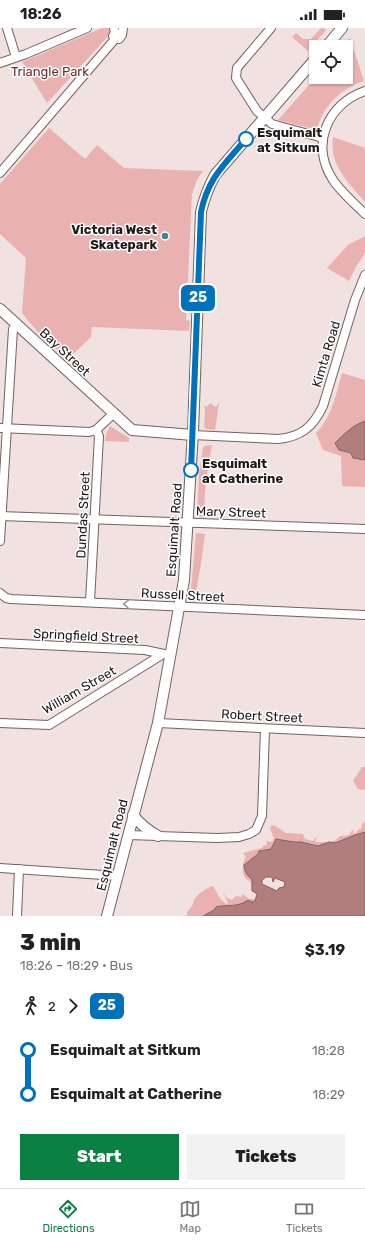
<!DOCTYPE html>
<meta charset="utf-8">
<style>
body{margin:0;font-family:Rubik,sans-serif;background:#f2f2f2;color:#222;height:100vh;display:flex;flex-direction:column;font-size:15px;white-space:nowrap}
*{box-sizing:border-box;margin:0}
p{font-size:13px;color:#767676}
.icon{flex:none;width:22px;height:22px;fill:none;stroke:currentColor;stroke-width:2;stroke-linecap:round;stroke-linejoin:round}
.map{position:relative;height:888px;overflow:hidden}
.sheet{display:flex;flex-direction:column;background:#fff;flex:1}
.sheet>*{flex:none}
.badge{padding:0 8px;border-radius:6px;font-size:14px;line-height:26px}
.buttons{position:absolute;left:309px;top:12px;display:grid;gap:8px}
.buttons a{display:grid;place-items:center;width:44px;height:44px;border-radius:0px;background:#fff;box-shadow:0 1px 3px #0004;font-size:20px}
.map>.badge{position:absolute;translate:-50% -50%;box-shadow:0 0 0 2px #fff}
.legs{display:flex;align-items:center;gap:6px;height:44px;padding:0 20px;font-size:13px}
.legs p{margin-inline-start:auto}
.summary{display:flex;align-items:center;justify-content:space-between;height:68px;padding:0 20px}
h1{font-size:22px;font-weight:800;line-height:30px}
.button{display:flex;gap:8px;margin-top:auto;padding:8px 20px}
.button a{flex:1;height:46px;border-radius:0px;background:#0b8043;color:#fff;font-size:16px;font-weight:800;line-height:46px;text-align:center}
.button a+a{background:#f2f2f2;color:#222}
ul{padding:0 20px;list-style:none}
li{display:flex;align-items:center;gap:14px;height:44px;font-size:15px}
li i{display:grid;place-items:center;width:6px;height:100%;margin:0 5px;background:currentColor}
li i::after{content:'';width:10px;height:10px;margin:-5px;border:3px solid;border-radius:50%;background:#fff}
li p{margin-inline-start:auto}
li:first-child i{background:linear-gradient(#0000 50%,currentColor 0)}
li:last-child i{background:linear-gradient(currentColor 50%,#0000 0)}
.status{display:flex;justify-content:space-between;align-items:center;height:28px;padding:0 20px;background:#fff;direction:ltr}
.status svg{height:11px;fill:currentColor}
.menu{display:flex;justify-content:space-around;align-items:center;height:56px;border-top:1px solid #e0e0e0;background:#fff;font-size:11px;color:#767676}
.menu a{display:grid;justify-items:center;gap:2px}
.menu .current{color:#0b8043}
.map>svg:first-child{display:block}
</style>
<div class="status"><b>18:26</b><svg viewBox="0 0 49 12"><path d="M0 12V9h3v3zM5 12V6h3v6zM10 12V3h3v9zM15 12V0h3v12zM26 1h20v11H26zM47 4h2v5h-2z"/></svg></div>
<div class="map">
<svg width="365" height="888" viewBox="0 0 365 888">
<rect width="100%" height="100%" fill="#f1e1e0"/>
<g fill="#e9b2b1">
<polygon points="102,0 110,0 111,5 47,75 22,34"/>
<polygon points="321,0 323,0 326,2 308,23 292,9 296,5 303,11 311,11"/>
<path d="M 350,10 L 364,53 C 340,61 323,78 317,102 L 278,92 L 316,49 L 346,49 L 346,19 L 342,19 Z"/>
<polygon points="49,100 85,131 97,117 124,140 203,143 197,152 192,166 186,292 190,293 189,303 92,299 91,309 68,331 40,307 22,285 26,230 0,206 0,156"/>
<path d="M 333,109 L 365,120 L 365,174 C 348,154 329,137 333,109 Z"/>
<polygon points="365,208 365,225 356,239 349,253 327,240 348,217"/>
<path d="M 342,345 L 365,352 L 365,393 C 353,397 344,406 335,415 L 344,424 L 351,425 L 353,430 L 365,432 L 365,459 L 342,458 L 341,428 L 323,422 L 316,405 C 332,389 336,366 342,345 Z"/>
<polygon points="210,375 216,379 219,375 215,402 206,401 204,399 205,383 204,377 207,379"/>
<polygon points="110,398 129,410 129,414 105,413 106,406"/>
<path d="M 212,417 C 207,441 204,465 204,490 L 197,488 L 197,484 L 199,446 L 203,420 L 204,418 Z"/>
<polygon points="196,505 205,506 201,536 194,575 191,574 190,572"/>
<polygon points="362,739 365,739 365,762 358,761 353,753"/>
<path d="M 365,793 L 365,804 L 355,807 L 335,815 L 329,814 L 318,818 L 301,814 L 294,814 L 276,811 L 271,821 L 259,823 L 258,826 L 248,833 L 252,851 L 252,863 L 251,855 C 250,853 248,852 246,851 C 241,845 242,834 246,829 L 243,825 L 262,820 L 264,817 L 266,818 L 267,813 L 272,814 L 274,810 L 270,801 L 271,798 L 274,797 L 286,805 L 303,806 L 305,811 L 313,813 L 317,808 L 315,814 C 326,814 333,816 340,808 L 349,807 L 353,801 L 353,805 L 356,805 L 359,801 L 361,801 L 362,796 Z"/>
<path d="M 212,858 C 219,864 216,870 227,876 L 228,875 L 223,865 L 226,869 L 232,872 L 236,868 L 241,869 L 243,866 L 249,871 L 254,871 L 256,867 L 254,864 L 257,868 L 255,873 L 252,874 L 248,872 L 242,877 L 236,878 L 219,878 L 203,888 L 187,888 L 187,884 L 192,878 L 195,870 L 199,866 L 206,861 Z"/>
</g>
<g fill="#b27e7d" stroke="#865f5f" fill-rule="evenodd">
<path d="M 365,393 L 365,432 L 353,430 L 351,425 L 339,422 L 335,415 C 344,406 353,397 365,393 Z"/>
<path d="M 365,804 L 365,888 L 203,888 L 214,882 L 216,879 C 228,876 237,880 248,872 L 252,874 L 255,873 L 257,867 L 256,865 L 252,863 L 252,851 C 246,847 245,844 244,837 L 258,826 L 259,823 L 271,821 L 276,811 L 294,814 L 301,814 L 318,818 L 329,814 L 335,815 L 355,807 ZM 266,849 L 272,849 L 273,854 L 275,850 L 285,854 L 284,859 L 279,860 L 277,863 L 262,856 L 262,852 Z"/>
</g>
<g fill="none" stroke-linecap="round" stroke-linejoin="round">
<g stroke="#716363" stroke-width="10">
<g id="minor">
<polyline points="7,0 16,29"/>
<polyline points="114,0 115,4 113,8 115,11"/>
<polyline points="271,0 237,40 236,50 257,83 272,96 323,110"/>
<polyline points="0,35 26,26 87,0"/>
<path d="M 365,63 C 327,76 310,117 333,152 C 341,164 355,176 365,186"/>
<polyline points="0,145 115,11 119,11 122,7 123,0"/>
<polyline points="0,400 89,404 96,402 113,386"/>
<path d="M 193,407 L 278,411 C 301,409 313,399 323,378 L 355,272 L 365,247"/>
<polyline points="0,488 365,501"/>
<polyline points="0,513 13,301"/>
<polyline points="0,565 6,570 11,571 365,587"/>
<polyline points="90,574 99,408 96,402"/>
<polyline points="0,615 145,622 164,626"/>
<polyline points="0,695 49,697 163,626"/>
<polyline points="158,695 365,705"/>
<polyline points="128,807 217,810 239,809 249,806 256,802 262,788 265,701"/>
<polyline points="0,840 118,848"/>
<polyline points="17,888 19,841"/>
</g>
</g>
<g stroke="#716363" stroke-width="12">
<g id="major">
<polyline points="326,19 342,0"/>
<polyline points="0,281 132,402 193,407"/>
<path d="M 133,787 C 140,796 147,802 158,808"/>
<path d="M 107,888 L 158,695 L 184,552 L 193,404 L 201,184 C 204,171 208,160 215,147 L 316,30"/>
</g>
</g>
<use href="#minor" stroke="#fff" stroke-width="8"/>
<use href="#major" stroke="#fff" stroke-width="10"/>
</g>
<defs><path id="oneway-chevron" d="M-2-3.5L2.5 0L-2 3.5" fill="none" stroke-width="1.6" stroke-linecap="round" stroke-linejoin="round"/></defs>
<use stroke="#9a9797" href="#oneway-chevron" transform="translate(126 576) rotate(-177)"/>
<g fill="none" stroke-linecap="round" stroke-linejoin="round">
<g stroke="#fff" stroke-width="9">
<path id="line-1" d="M 191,442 L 201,184 C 208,150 224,137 246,111"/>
</g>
<use href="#line-1" stroke="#0072bc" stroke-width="6"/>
</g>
<g fill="#fff" stroke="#0072bc" stroke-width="2">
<circle cx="246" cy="111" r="7"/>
<circle cx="191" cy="442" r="7"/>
</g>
<circle fill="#3f878b" stroke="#fff" stroke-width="1.5" cx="165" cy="208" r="4"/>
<g text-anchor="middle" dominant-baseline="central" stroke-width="3" stroke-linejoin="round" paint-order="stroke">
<g font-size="13" fill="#712e31" stroke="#fff">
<text x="50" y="43">Triangle Park</text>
</g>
<g font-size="13" font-weight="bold" fill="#1e1818" stroke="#fff" text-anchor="start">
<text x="257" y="104">Esquimalt<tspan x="257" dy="15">at Sitkum</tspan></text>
<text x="202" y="435">Esquimalt<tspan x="202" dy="15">at Catherine</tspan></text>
</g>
<g font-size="13" font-weight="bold" fill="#1e1818" stroke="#fff" text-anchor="end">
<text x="157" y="201">Victoria West<tspan x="157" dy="15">Skatepark</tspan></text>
</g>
<g font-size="13" fill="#1e1818" stroke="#fff">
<text transform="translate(65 324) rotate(43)">Bay Street</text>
<text transform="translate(326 326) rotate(-73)">Kimta Road</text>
<text transform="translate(231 484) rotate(2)">Mary Street</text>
<text transform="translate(83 487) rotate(-87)">Dundas Street</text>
<text transform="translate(174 502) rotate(-86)">Esquimalt Road</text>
<text transform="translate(183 567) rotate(3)">Russell Street</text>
<text transform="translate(86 608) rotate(3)">Springfield Street</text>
<text transform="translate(79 662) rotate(-30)">William Street</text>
<text transform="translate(262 688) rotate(3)">Robert Street</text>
<text transform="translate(112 817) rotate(-76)">Esquimalt Road</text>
</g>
</g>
</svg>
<div class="buttons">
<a><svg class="icon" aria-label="locate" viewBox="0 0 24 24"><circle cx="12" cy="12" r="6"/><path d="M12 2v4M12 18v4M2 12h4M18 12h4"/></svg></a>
</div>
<b class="badge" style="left:198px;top:270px;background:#0072bc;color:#fff">25</b>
</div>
<section class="sheet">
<div class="summary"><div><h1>3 min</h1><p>18:26 – 18:29 · Bus</p></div><b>$3.19</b></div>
<div class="legs"><svg class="icon" aria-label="walk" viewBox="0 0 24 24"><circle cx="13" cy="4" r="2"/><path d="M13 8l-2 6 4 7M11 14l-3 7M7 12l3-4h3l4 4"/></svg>2<svg class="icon" aria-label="forward" viewBox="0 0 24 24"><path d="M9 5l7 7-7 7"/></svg><b class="badge" style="background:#0072bc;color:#fff">25</b></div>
<ul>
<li><i style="color:#0072bc"></i><b>Esquimalt at Sitkum</b><p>18:28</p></li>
<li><i style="color:#0072bc"></i><b>Esquimalt at Catherine</b><p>18:29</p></li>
</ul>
<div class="button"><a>Start</a><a>Tickets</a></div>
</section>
<nav class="menu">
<a class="current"><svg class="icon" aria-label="directions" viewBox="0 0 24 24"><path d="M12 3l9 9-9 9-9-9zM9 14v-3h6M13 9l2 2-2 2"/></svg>Directions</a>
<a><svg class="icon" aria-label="map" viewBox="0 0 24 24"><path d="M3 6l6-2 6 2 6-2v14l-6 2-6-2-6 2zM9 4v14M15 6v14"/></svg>Map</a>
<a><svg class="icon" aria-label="tickets" viewBox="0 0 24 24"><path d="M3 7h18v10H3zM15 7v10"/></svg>Tickets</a>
</nav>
